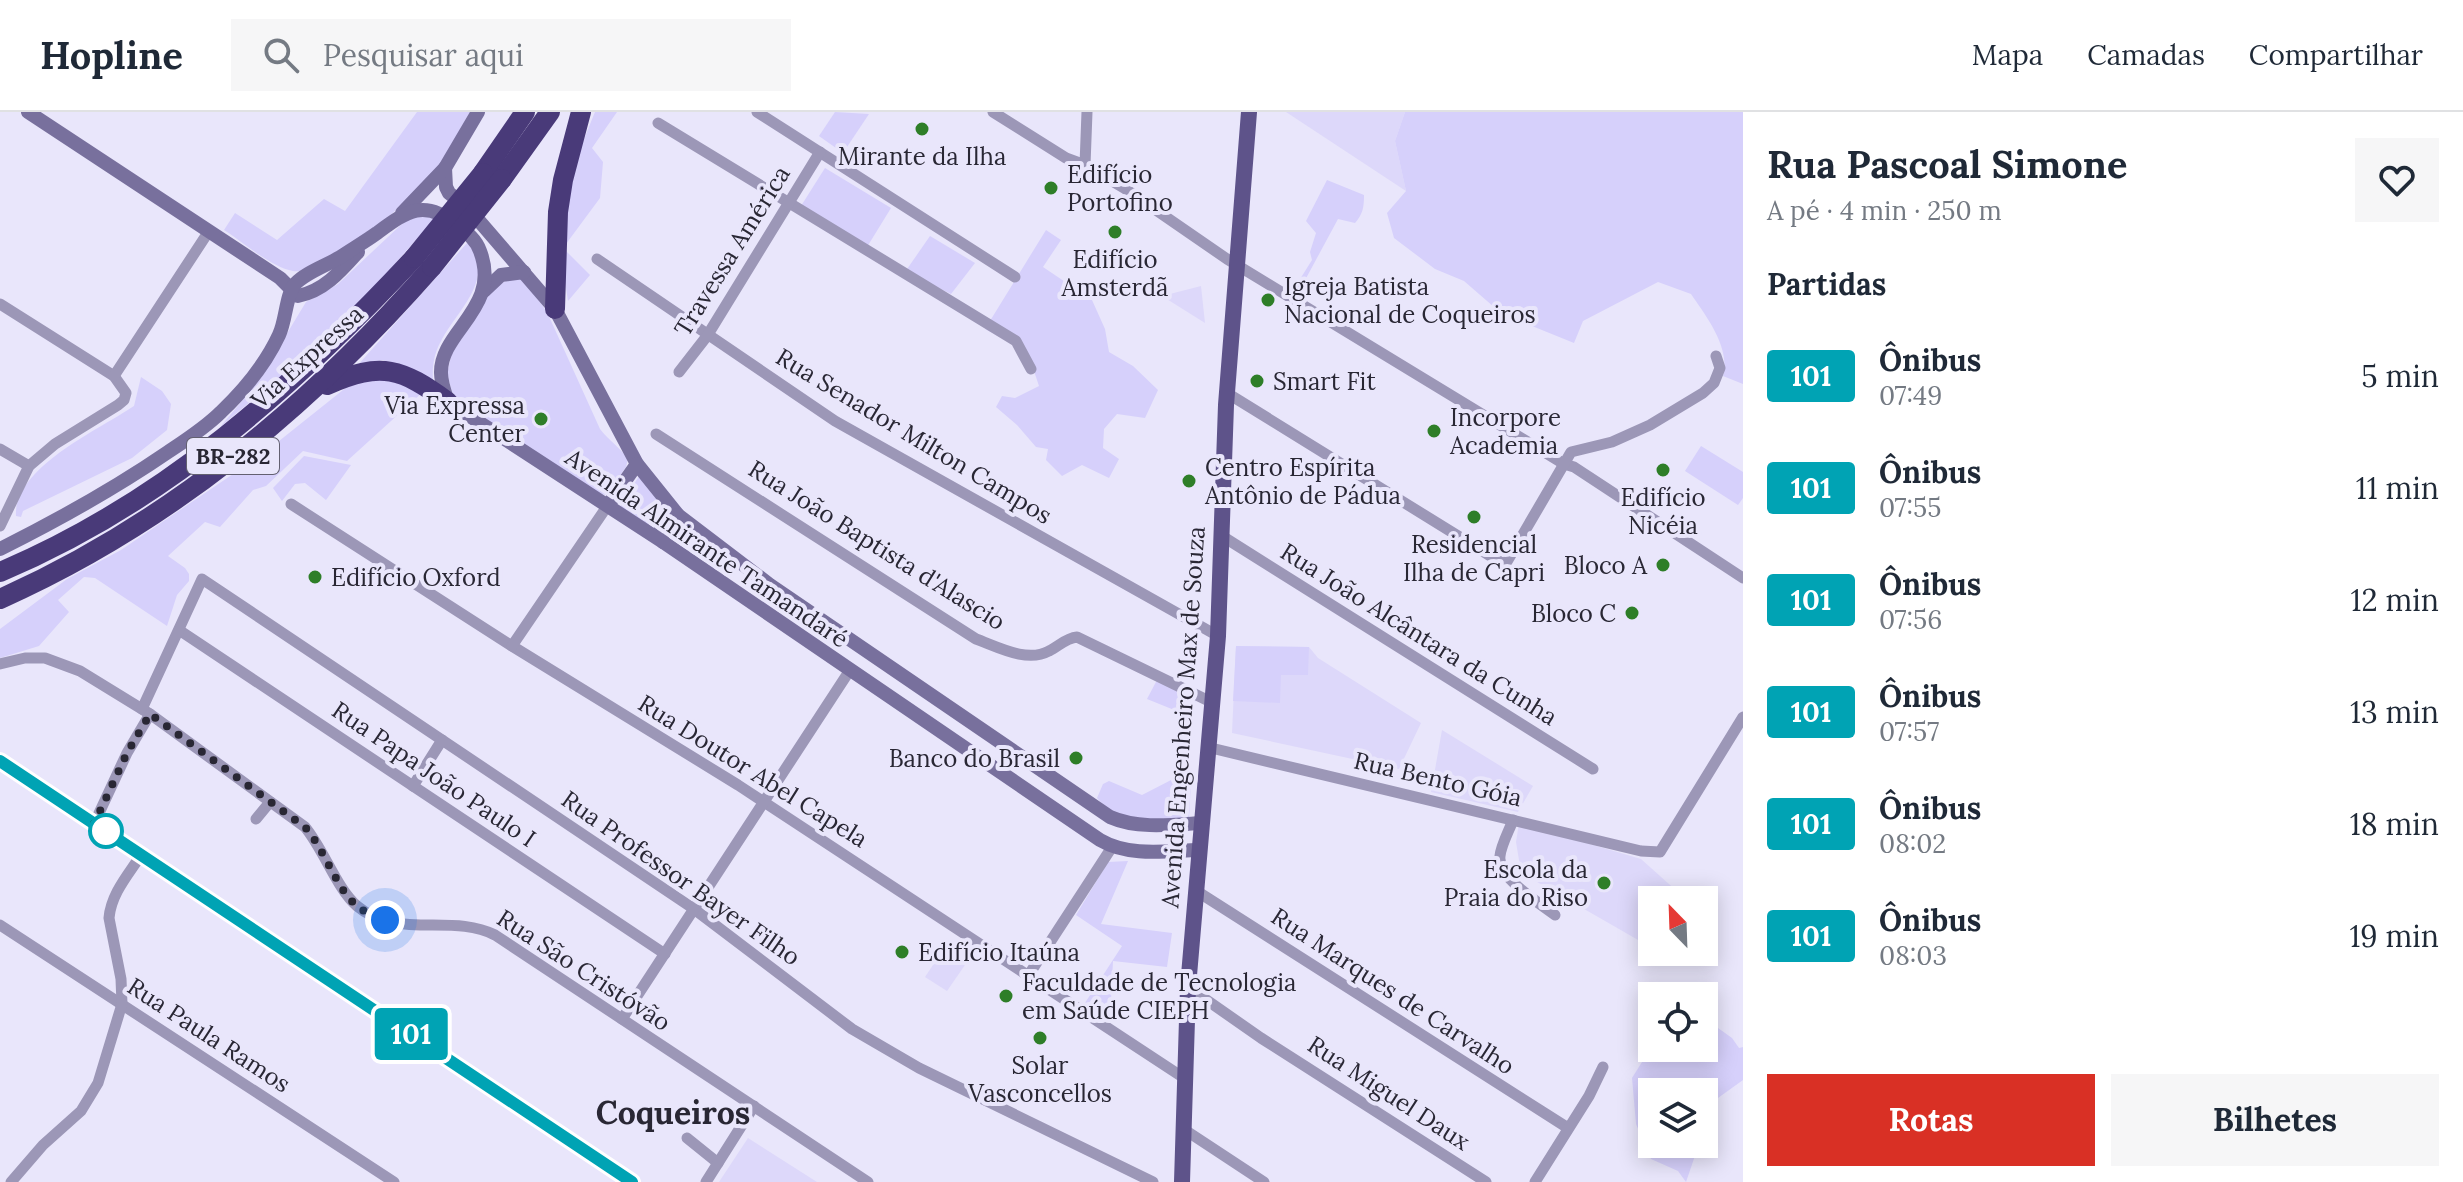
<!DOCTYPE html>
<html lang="pt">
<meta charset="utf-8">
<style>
body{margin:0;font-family:Lora,serif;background:#f6f6f7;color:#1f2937;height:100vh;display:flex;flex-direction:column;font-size:30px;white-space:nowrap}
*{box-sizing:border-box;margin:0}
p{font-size:26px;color:#747a83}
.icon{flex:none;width:44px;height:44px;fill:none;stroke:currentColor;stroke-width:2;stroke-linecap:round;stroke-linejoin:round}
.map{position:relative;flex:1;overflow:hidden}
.panel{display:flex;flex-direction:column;background:#fff;width:720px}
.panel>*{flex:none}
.badge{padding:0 16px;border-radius:6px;font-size:28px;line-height:52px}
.needle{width:52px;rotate:337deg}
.controls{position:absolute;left:1638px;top:774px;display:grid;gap:16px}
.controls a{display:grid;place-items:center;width:80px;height:80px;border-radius:0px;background:#fff;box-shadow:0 4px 20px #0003;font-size:40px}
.you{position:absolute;width:40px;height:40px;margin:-20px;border:6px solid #fff;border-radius:50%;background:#1a73e8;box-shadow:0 0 0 12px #1a73e833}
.map>.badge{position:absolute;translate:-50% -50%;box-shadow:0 0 0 4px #fff}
h2{padding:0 24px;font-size:30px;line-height:72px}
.round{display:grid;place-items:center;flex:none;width:84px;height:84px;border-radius:0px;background:#f6f6f7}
.overview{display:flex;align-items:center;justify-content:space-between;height:136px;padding:0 24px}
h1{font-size:38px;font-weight:700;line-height:60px}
.action{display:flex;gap:16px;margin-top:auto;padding:16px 24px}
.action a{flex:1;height:92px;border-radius:0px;background:#d93025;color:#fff;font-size:32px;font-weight:700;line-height:92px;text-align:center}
.action a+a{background:#f6f6f7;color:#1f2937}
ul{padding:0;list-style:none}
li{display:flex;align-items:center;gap:24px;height:112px;padding:0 24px}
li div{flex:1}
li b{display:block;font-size:30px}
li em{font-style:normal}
li .badge{min-width:88px;font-weight:700;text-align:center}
header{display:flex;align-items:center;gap:48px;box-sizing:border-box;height:112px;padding:0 40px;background:#fff;border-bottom:2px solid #e0e1e3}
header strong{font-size:38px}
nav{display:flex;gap:44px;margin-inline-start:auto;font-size:28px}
.search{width:560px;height:72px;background:#f6f6f7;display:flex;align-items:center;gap:20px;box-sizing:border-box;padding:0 28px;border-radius:0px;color:#747a83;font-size:30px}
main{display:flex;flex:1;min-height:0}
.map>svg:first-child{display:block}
</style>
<header>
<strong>Hopline</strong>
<div class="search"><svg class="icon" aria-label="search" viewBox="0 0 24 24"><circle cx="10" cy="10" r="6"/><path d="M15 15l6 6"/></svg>Pesquisar aqui</div>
<nav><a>Mapa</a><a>Camadas</a><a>Compartilhar</a></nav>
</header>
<main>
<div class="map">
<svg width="1743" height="1070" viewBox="0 0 1743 1070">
<rect width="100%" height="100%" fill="#e9e6fb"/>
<g fill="#ddd8fa">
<polygon points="1286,0 1405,0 1395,29 1406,79"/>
<polygon points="1201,174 1205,211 1162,184"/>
<polygon points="1236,534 1309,535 1318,546 1421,611 1399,657 1232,621"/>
<polygon points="1442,618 1533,674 1518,700 1431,680"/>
<polygon points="1519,711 1641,747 1679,781 1680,788 1652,788 1652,836 1525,763 1520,754 1516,730"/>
<polygon points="945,835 967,850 947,879 925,865"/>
<polygon points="748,1026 817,1070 719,1070"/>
</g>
<g fill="#d6d0fb">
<path d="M 417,0 L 470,0 C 459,19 449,41 436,59 C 419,83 321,165 293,159 C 271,155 243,130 224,118 L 235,101 L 277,128 L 324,87 L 345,99 Z"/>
<polygon points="595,0 617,0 592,36 603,50 600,86 563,136 590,163 568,189 560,136 573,54"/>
<polygon points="835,0 869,2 843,41 819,24"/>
<path d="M 1405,0 L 1743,0 L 1743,272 L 1723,264 C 1731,236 1706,204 1691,182 L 1658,170 L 1583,209 L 1574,231 L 1502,202 L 1464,169 L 1435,157 L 1394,126 L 1387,101 L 1406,79 L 1395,29 Z"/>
<polygon points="825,56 891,96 867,135 801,94"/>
<path d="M 1327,68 L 1364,83 C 1364,95 1363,102 1355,111 L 1338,107 L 1304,170 L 1301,182 L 1297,172 L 1312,148 L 1310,140 L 1316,121 L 1306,109 Z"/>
<polygon points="417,102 437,104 362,189 305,244 220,315 257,271 306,190 338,172 405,109"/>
<path d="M 1046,118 L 1061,128 L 1043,155 L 1092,188 L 1105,217 L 1109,240 L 1133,254 L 1158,278 L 1145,306 L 1117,302 L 1104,317 L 1103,336 L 1119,347 L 1109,366 L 1082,353 L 1062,364 L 1046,348 L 1048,337 L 1036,335 L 1017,313 L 996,295 L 1002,284 L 1015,286 L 1039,274 C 1027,234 1020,236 985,217 Z"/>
<polygon points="930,124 975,151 951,182 905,160"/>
<path d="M 467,131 C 499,165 455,200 440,231 C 434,242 432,256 433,268 L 383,248 L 357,254 Z"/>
<path d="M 518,165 L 526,170 L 547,200 L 600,317 C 609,329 620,335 628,347 L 626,355 L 606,383 C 591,383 465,295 452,280 L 447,261 L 452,241 L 495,173 Z"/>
<polygon points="381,262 424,279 347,349 303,339 266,374 253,378 220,415 205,410 168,444 185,456 189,462 189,469 177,483 167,514 95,466 84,465 58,488 69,500 39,534 0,546 0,517 67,467 121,438 264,341 358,266"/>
<path d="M 141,265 L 162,279 L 171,292 L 167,318 L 132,346 L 23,399 L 21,405 L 16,404 C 13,356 100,317 134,294 Z"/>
<polygon points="1701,334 1743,360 1743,386 1738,393 1685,359"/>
<polygon points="304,344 351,353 326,388 305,371 295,372 282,389 273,376"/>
<polygon points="639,364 665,398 658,398 650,405 649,413 620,395"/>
<polygon points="1236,534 1309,535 1308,563 1281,563 1280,591 1233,589"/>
<polygon points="1157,568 1196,590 1194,606 1147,587"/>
<path d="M 1192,649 L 1189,707 C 1158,709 1119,713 1097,686 L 1103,672 L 1109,669 L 1142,683 L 1175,666 Z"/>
<polygon points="1128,749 1101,812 1172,821 1167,855 1113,849 1111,888 1115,892 1110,913 1083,894 1122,834 1076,803 1108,750"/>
<polygon points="1704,906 1732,926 1739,936 1743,935 1743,968 1711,991 1704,1014 1704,980 1652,980 1652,1032 1699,1032 1686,1070 1678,1059 1651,1047 1636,1012 1632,966 1652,934 1652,936 1704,936"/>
</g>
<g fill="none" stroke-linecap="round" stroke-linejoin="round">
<g stroke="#9c97b7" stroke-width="11">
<polyline points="757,0 1015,165"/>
<polyline points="993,0 1066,46 1085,53"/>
<polyline points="1087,0 1085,53 1124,76 1227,147 1564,352 1574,355 1743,466"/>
<polyline points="658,11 1016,229 1031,257"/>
<polyline points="597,147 835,309 1218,524"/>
<polyline points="0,192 114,264 126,281 124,288 118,293 55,332 29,354 0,414"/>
<polyline points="679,260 707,224 820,40"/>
<polyline points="114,264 209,119"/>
<polyline points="1227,281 1505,453 1571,340 1612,330 1650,313 1703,281 1714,271 1720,256 1716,244"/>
<path d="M 656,322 L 976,527 C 998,535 1027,551 1049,539 C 1059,534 1066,526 1077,525 L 1211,590"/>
<polyline points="0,337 29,354"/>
<polyline points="291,392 512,534 738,673 1187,968"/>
<polyline points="1222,424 1593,657"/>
<polyline points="179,518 665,842"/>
<polyline points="512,534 608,393"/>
<path d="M 0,552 L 25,546 L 45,546 L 80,559 L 150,602 L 305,715 C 324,738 337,777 357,794 C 397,828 452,801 495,823 L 868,1070"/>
<polyline points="142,597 202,467 694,797 852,917 919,956 1153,1070"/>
<polyline points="1207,635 1641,739 1660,740 1743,605"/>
<polyline points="0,649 632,1070"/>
<polyline points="413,674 442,628"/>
<polyline points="256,707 270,690"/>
<path d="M 1513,708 C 1509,719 1501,733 1500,744 C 1497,766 1540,791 1555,803"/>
<polyline points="94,712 127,641 150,602"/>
<polyline points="1195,778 1568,1016"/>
<polyline points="0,813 394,1070"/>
<polyline points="1028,864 1112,735"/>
<polyline points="1188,875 1261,926 1486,1070"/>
<polyline points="622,907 850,558"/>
<polyline points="1185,1018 1264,1070"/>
<polyline points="687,1026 718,1051"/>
<path d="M 11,1070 L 43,1033 L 81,999 L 98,971 L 122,892 L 121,867 L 109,806 C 111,782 128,763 141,743"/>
<polyline points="706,1070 754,994"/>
<polyline points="1535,1070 1589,984 1603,955"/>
</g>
<g stroke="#78709d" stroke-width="14">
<path d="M 28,0 L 280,166 L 298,184 C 324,179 341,159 358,140"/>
<path d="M 445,56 L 446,75 L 449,81 L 468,96 L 555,197 L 637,352 L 678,403 L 770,473 L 1110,705 C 1137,717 1171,713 1200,711"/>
<polyline points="402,101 445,56 478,0"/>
<polyline points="484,179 501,163 524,160"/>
<polyline points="608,393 637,352"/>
<path d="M 663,430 C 657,415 662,406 678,403"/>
<path d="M 0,437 C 58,408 114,377 168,340 C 186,328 205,316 221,300 C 243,279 266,251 279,223 C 286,209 286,182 295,172 C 306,160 328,153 342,144 C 354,136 366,129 377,121 C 407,99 424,86 457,113 C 466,120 476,127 480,139 C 502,196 440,219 441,261 C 441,270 445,281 448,290 L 663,430 L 1100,728 C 1129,745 1166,739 1198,738"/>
</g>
<polyline stroke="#5e538a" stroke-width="16" points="1182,1070 1188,875 1218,524 1226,293 1249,0"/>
<g stroke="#493a79" stroke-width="20">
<polyline points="483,61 525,0"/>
<polyline points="502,67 550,0"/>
<polyline points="555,197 558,100 563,68 581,0"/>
<path d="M 327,273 C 382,249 401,256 448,290"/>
<path d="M 0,460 C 164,391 294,275 414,146"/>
<path d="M 0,487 C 170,411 310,294 432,155"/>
</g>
<g stroke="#493a79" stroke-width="20">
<polyline points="414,146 483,61"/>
<polyline points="432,155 502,67"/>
</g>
</g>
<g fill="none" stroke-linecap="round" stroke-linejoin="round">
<g stroke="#fff" stroke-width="18">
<polyline id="line" points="0,649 632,1070"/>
</g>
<use href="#line" stroke="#00a3b4" stroke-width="12"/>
<path stroke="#292734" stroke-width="8" stroke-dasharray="0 14.4" d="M 106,719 L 94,712 L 127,641 L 150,602 L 305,715 C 325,738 337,778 357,794 C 365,801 376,804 385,808"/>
</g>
<g fill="#2e7e28" stroke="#e9e6fb" stroke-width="3">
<circle cx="922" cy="17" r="8"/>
<circle cx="1051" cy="76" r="8"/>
<circle cx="1115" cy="120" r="8"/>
<circle cx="1268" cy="188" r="8"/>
<circle cx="1257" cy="269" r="8"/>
<circle cx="541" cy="307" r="8"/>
<circle cx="1434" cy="319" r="8"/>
<circle cx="1663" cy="358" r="8"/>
<circle cx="1189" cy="369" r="8"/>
<circle cx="1474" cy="405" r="8"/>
<circle cx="1663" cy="453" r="8"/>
<circle cx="315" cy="465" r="8"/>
<circle cx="1632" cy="501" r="8"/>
<circle cx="1076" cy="646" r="8"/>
<circle cx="1604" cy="771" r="8"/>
<circle cx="902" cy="840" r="8"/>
<circle cx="1006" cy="884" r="8"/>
<circle cx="1040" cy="926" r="8"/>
</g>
<circle fill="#fff" stroke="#00a3b4" stroke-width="4" cx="106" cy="719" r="16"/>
<g text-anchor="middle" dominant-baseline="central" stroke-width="8" stroke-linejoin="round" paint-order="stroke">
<rect fill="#e9e6fb" stroke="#636070" stroke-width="2" x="187" y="326" width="92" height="36" rx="6"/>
<g font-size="22" font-weight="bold" fill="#292734">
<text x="233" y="344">BR-282</text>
</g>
<g font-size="24" fill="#292734" stroke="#e9e6fb" text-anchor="start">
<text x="922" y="44" text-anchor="middle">Mirante da Ilha</text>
<text x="1067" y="62">Edifício<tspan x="1067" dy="28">Portofino</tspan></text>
<text x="1115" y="147" text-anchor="middle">Edifício<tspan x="1115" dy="28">Amsterdã</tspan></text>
<text x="1284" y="174">Igreja Batista<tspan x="1284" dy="28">Nacional de Coqueiros</tspan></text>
<text x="1273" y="269">Smart Fit</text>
<text x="525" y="293" text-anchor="end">Via Expressa<tspan x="525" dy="28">Center</tspan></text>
<text x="1450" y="305">Incorpore<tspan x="1450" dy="28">Academia</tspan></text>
<text x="1205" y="355">Centro Espírita<tspan x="1205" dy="28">Antônio de Pádua</tspan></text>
<text x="1663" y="385" text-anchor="middle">Edifício<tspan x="1663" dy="28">Nicéia</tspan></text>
<text x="1474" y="432" text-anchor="middle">Residencial<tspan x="1474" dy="28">Ilha de Capri</tspan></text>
<text x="1647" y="453" text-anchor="end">Bloco A</text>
<text x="331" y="465">Edifício Oxford</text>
<text x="1616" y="501" text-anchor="end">Bloco C</text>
<text x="1060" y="646" text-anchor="end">Banco do Brasil</text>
<text x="1588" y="757" text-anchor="end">Escola da<tspan x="1588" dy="28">Praia do Riso</tspan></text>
<text x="918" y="840">Edifício Itaúna</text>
<text x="1022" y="870">Faculdade de Tecnologia<tspan x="1022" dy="28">em Saúde CIEPH</tspan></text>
<text x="1040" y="953" text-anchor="middle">Solar<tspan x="1040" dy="28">Vasconcellos</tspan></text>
</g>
<g font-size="24" fill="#292734" stroke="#e9e6fb">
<text transform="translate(732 139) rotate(-58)">Travessa América</text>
<text transform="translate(307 245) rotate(-42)">Via Expressa</text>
<text transform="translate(914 324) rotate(31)">Rua Senador Milton Campos</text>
<text transform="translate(877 433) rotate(32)">Rua João Baptista d'Alascio</text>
<text transform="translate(707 436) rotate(34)">Avenida Almirante Tamandaré</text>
<text transform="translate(1419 522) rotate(32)">Rua João Alcântara da Cunha</text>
<text transform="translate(1183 605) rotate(-86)">Avenida Engenheiro Max de Souza</text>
<text transform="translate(753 659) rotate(32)">Rua Doutor Abel Capela</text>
<text transform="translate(434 662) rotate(34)">Rua Papa João Paulo I</text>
<text transform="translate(1438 667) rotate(13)">Rua Bento Góia</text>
<text transform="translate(681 766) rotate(35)">Rua Professor Bayer Filho</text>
<text transform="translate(584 858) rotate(33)">Rua São Cristóvão</text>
<text transform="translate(1393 879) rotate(33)">Rua Marques de Carvalho</text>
<text transform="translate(209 923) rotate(33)">Rua Paula Ramos</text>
<text transform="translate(1389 981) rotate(33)">Rua Miguel Daux</text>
</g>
<g font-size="32" font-weight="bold" fill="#292734" stroke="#e9e6fb">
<text x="673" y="1000">Coqueiros</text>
</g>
</g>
</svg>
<div class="controls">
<a><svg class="needle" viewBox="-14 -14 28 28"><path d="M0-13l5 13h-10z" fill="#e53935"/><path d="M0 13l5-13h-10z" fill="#747a83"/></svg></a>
<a><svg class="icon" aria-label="locate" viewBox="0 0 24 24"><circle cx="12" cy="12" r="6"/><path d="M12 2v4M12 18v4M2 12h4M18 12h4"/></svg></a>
<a><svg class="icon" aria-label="layers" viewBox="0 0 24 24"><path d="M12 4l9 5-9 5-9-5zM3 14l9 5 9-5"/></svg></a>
</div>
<div class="you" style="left:385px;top:808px"></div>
<b class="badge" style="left:411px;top:922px;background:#00a3b4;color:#fff">101</b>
</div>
<section class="panel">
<div class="overview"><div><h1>Rua Pascoal Simone</h1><p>A pé · 4 min · 250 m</p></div><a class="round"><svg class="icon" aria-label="heart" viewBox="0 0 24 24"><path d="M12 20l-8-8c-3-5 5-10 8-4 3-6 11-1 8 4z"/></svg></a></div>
<h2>Partidas</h2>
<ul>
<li><span class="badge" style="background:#00a3b4;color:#fff">101</span><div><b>Ônibus</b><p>07:49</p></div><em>5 min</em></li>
<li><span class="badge" style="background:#00a3b4;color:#fff">101</span><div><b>Ônibus</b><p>07:55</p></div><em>11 min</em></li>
<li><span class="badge" style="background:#00a3b4;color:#fff">101</span><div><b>Ônibus</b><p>07:56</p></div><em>12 min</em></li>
<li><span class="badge" style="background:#00a3b4;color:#fff">101</span><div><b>Ônibus</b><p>07:57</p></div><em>13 min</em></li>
<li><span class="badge" style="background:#00a3b4;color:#fff">101</span><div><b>Ônibus</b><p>08:02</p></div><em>18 min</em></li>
<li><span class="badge" style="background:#00a3b4;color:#fff">101</span><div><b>Ônibus</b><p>08:03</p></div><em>19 min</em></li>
</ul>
<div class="action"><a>Rotas</a><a>Bilhetes</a></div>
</section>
</main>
